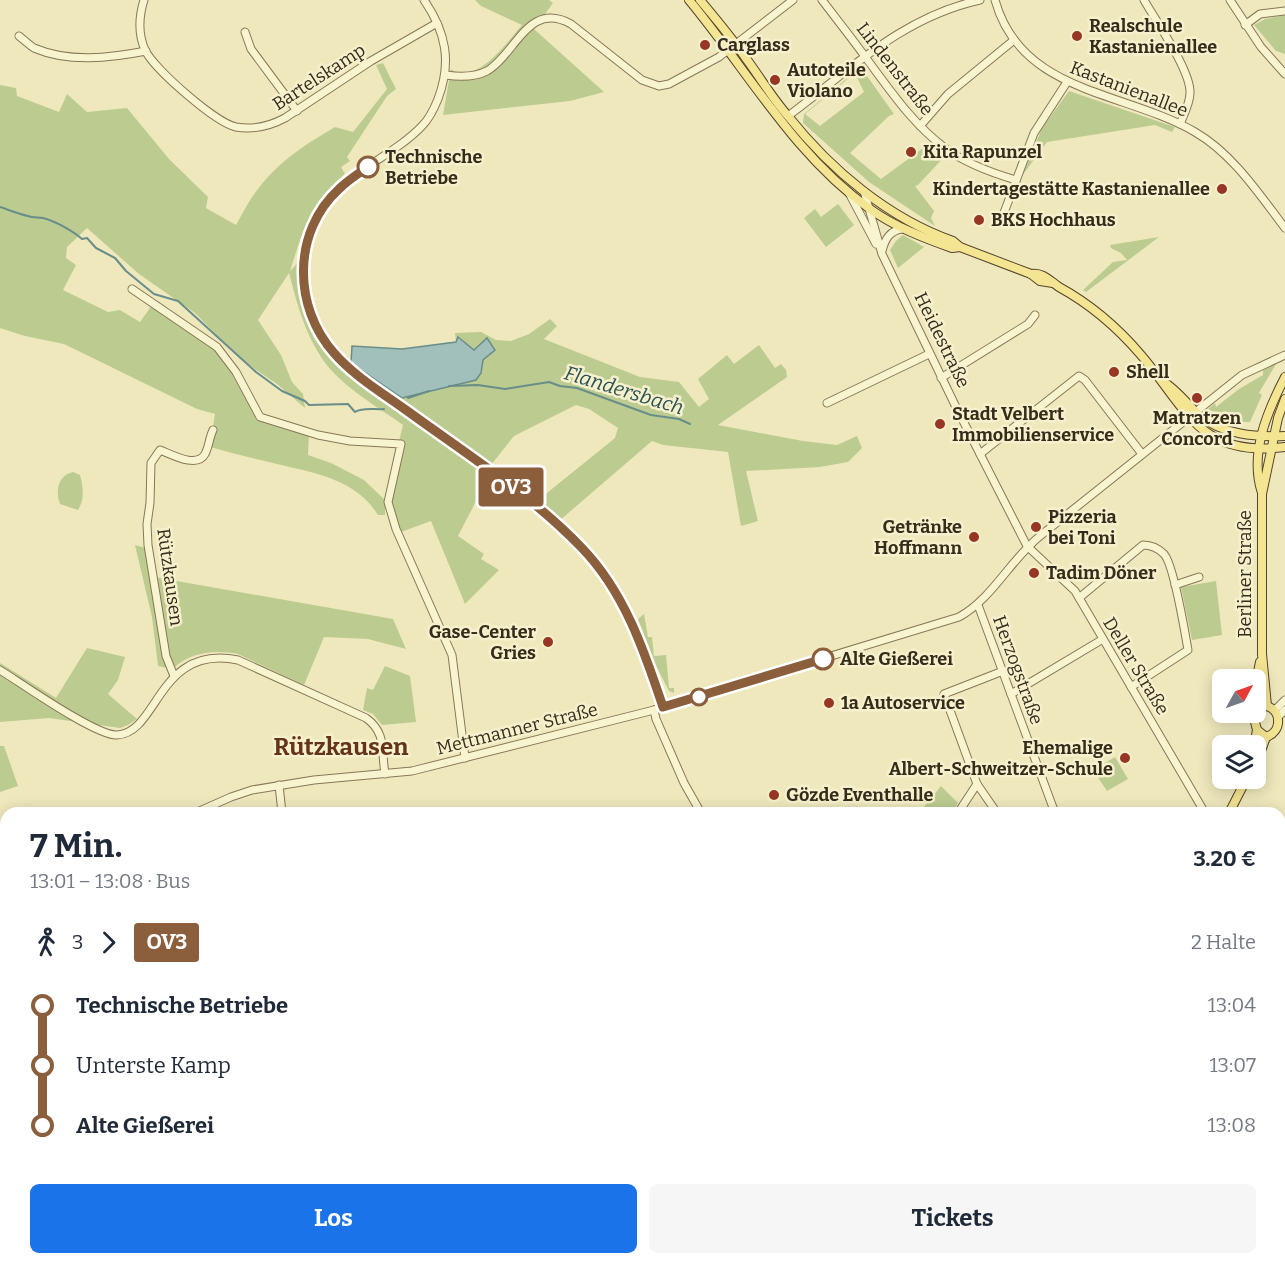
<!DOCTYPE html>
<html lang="de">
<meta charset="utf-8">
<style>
body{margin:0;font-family:Bitter,serif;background:#f6f6f7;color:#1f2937;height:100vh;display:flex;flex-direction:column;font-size:22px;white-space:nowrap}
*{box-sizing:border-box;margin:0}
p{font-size:20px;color:#747a83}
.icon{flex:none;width:33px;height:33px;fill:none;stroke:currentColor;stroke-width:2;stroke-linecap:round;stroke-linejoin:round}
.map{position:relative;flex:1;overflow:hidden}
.panel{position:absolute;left:0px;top:807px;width:1286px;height:458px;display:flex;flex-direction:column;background:#fff;border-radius:18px 18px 0 0;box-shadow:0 3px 15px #0003}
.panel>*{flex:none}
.badge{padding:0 12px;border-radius:4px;font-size:21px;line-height:39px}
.needle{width:39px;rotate:50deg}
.fabs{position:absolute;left:1212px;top:669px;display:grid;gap:12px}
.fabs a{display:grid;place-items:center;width:54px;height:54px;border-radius:9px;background:#fff;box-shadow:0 3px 15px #0003;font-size:30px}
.map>.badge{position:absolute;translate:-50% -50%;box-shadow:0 0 0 3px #fff}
.legs{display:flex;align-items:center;gap:9px;height:66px;padding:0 30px;font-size:20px}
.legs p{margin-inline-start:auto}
.summary{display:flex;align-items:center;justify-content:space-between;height:102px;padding:0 30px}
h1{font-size:33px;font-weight:700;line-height:45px}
.cta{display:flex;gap:12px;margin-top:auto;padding:12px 30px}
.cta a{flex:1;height:69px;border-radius:9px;background:#1a73e8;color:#fff;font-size:24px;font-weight:700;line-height:69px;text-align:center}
.cta a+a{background:#f6f6f7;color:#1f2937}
ul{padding:0 30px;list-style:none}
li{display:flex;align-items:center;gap:21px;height:60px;font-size:22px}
li i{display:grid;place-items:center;width:9px;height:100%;margin:0 8px;background:currentColor}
li i::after{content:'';width:15px;height:15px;margin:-8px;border:4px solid;border-radius:50%;background:#fff}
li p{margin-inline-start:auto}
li:first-child i{background:linear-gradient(#0000 50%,currentColor 0)}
li:last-child i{background:linear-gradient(currentColor 50%,#0000 0)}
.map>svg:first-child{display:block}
</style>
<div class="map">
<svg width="1285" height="1264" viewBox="0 0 1285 1264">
<rect width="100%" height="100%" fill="#efe8bd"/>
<g fill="#bccc91" fill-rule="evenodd">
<path d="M 475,0 L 549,0 L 553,3 L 534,29 L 604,92 L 570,101 L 443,115 L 451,69 C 475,88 509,40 522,25 L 481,6 Z"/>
<polygon points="1285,15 1285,54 1276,51 1254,25 1265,19"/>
<path d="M 383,63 L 396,89 L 387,96 L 347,157 L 350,161 L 341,167 L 345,174 C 311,202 303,230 290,271 L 310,250 C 307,294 316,334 352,363 C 368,376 386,387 402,398 L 476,380 L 481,373 L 483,360 L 459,337 L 456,342 L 455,333 L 481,332 L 496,340 L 511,341 L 529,334 L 550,319 L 557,326 L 544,339 L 640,377 L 679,382 L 699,407 L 709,399 L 698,379 L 727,355 L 734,364 L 759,345 L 775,368 L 781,364 L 786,370 L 787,377 L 718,425 L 803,441 L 837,445 L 857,436 L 862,448 L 848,462 L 820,467 L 746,471 L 758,521 L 741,526 L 728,452 L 663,445 L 652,441 L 559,521 L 537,501 L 615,438 L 618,428 L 589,409 L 576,405 L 514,436 L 491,465 L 489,476 L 458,536 L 484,554 L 481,559 L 499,570 L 465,604 L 431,521 L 401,532 L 393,513 L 387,489 L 403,425 C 378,407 341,386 323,360 C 305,334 297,304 289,273 L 258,320 L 281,355 L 292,382 L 303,394 L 305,408 L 277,384 L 240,359 L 195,313 L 139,274 L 87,228 L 67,247 L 66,258 L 76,265 L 63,290 L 108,312 L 120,310 L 140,322 L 152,305 L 219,352 L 230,367 L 258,416 L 309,433 L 308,455 L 331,463 L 364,480 L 385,500 L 385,515 L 378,515 C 356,479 314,473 277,464 C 255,459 232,453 210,447 L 215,414 L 197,409 L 64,344 L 25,336 L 0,328 L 0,85 L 16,88 L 17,96 L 59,112 L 67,94 L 87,112 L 127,108 L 169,159 L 208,197 L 206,208 L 236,225 C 243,213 249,200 258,189 C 279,161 306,144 335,127 L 353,132 L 387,89 L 376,65 Z"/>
<path d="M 857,70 L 867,76 L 894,114 L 889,116 L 850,153 L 881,179 L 930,143 L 945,156 L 918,185 L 915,186 L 934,211 L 931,218 L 935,226 L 869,182 L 803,123 L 804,114 ZM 855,73 L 864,92 L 820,126 L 805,114 Z"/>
<polygon points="1069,91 1175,127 1172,132 1155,125 1047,142 1022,176 1042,128"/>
<polygon points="838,204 854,225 826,247 804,218 815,209 821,217"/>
<polygon points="903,235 924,247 898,268 890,250 896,241"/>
<polygon points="1159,237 1086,292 1083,290 1113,262 1127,260 1121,253 1111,248 1110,245"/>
<polygon points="1276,364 1259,393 1262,395 1250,422 1234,422 1208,409 1215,403 1216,407 1239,389 1263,375 1263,370"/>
<path d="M 73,472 L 80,475 C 83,487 85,499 78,510 L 60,504 C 55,491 58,475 73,472 Z"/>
<path d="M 135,545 L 149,549 L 154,577 L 393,619 L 406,649 L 368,639 L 324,637 L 304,685 L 238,654 C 213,649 184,653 169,674 L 167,668 L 158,666 L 152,617 Z"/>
<polygon points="1216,581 1222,635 1192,640 1181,587"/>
<polygon points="644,614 648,637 652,637 654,656 666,655 669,688 674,688 674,693 669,691 652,658 638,619"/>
<polygon points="87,648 125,657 118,680 108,694 137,719 128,725 120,728 49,718 0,722 0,663 56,698"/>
<polygon points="385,666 410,676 416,722 382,725 373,714 363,710 367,688 373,690"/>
<polygon points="0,746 4,746 18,786 0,792"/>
<polygon points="1115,757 1128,779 1107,791 1093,770"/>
<polygon points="941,786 958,803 951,813 919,813"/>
<polygon points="0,1050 2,1050 6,1059 6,1258 288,1259 281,1264 0,1264"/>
</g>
<g fill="#a1c0bb" stroke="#688d8a" stroke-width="1.5">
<polygon points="458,337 474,350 487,338 495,350 483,360 481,373 476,380 402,398 351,363 352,346 402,349 456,342"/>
<polygon points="288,1258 475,1258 481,1264 281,1264"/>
<polygon points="498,1259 798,1259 795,1264 505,1264"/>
</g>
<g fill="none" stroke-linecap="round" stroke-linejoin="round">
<g stroke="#688d8a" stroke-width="2">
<path d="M 0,207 C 9,210 19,214 28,216 C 33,218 38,217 43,218 C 55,221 73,231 82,239 L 87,238 L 96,248 L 115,258 L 126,271 L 154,294 L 178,301 L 256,372 L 282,391 L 305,401 L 309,405 L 348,404 L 355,412 C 363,407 375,410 384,409"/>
<polyline points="449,386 478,385 505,389 549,382 560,386 577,388 651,415 679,419 690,424"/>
<polyline points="408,398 429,391"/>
</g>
<g stroke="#877756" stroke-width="9">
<g id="minor">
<path d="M 144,0 C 139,16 138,34 145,50 C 154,69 216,123 236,127 C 254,130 270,126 285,118 L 371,61 L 437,23"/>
<path d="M 424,0 C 446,32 452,62 438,99 C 434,109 430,118 422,126 C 398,151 364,165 338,189 C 307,219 294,271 309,311 C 317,333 332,351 348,367 L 528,500 L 581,547 L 601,570 L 633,624 L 663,707"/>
<path d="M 822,0 C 838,21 854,41 869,62 C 892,93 914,125 945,148 C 965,163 992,173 1016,180"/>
<path d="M 995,0 C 1021,94 1125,91 1195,132 C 1233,154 1259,194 1285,228"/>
<path d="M 1144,0 C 1156,21 1191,71 1190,93 C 1190,103 1184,114 1180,124"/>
<polyline points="1230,0 1261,47 1285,74"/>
<polyline points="1245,25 1260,14 1285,11"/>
<polyline points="245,32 251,49 297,111"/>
<path d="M 19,36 C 24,40 29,45 34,48 C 69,63 110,58 146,51"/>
<path d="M 446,75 C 459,77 475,77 487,71 C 516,54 528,0 571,24 L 642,80 L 659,86 L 669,84 L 719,57 L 793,0"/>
<path d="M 788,116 C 850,70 902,17 980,0"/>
<polyline points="920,126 948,94 1014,40"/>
<polyline points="864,191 882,254 955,405 1027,546 1075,591 1205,813"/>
<polyline points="849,193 876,244"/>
<polyline points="1002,218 1034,133 1067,82"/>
<path d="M 882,251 C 885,239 890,230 903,229"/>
<polyline points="132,289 217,347 236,372 260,417 318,435 350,441 401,444 388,502 396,529 452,655 465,758"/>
<polyline points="941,378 1028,324 1035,315"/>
<polyline points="827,403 929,354"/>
<polyline points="980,454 1079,376 1085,380 1142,454"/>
<polyline points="1175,585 1199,577"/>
<path d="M 1079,598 L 1143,545 C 1151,545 1158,548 1164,554 C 1174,565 1185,633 1188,650 L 1131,687"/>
<polyline points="978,605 1055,813"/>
<path d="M 0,670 C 21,683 96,736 117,735 C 159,733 157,644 238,660 L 366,718 C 387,733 381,751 385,774"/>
<path d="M 174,676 L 166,656 L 148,545 L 147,524 L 150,503 L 151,463 L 160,450 C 171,454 197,469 205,454 C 209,447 209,438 213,430"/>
<polyline points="1011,694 1103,639"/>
<polyline points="654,710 656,719 684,783 701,813"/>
<polyline points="1275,710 1285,700"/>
<polyline points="1278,717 1285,710"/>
<polyline points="279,785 282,813"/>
<path d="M 195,813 L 231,797 L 252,790 L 314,780 L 412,771 L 654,710 L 959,617 C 993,598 1010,560 1040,536 L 1242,375 L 1285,355"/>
<polyline points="958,813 977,784"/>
<polyline points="997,813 977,784 944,694 1003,671"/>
<polyline points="1280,892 1285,891"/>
<polyline points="0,903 6,901"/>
<polyline points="1280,1168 1285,1163"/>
<polyline points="901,1264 903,1258"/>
<polyline points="1089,1264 1091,1258"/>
<polyline points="1164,1264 1171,1258"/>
</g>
</g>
<g stroke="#54442b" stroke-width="10">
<g id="major">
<path d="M 689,0 C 748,71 794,155 870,209 C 895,227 924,238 952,248 L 960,247"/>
<path d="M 700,0 C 716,19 731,37 745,57 C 760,77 772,98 788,116 C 831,170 888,218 953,241 L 960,247 L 1031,274 L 1040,281 L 1053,283"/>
<path d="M 1031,274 C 1043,272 1050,281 1059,287 C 1090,304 1118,328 1141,355 C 1187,409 1199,458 1285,447"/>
<path d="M 1164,382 C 1178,391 1187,404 1199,415 C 1223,435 1255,437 1285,436"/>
<path d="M 1262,493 C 1249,454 1267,412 1285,377"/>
<polyline points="1260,662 1257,677 1257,711 1255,722 1257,730 1266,737"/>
<polyline points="1267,706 1262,654 1262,494 1278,418 1285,399"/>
<path d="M 1266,737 C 1282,732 1282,711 1267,706"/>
<polyline points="1254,746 1257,730"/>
<polyline points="1256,765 1266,737"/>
<polyline points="1229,813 1247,778"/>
<polyline points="1280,981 1285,981"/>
<polyline points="1280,1005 1285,1005"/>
<polyline points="1280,1011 1285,1031"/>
<polyline points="991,1264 994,1258"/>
</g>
</g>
<use href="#minor" stroke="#f9f4d0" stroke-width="7"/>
<use href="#major" stroke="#f4e592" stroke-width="8"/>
</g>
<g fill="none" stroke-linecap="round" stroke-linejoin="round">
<g stroke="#fff" stroke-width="14">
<path id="line-1" d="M 368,167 C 358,174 348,180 339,189 C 292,232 293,307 334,353 C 354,376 381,392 406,410 C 465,453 530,494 581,547 C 624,591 644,650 663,707 L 823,659"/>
</g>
<use href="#line-1" stroke="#8b5e3c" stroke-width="9"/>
</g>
<g fill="#973624" stroke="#f6f0cc" stroke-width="2">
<circle cx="1077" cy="36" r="6"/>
<circle cx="705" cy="45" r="6"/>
<circle cx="775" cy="80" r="6"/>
<circle cx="911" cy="152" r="6"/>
<circle cx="1222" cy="189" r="6"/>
<circle cx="979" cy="220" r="6"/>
<circle cx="1114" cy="372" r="6"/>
<circle cx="1197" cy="398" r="6"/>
<circle cx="940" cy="424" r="6"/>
<circle cx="1036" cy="527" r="6"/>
<circle cx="974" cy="537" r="6"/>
<circle cx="1034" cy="573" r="6"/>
<circle cx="548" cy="642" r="6"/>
<circle cx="829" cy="703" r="6"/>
<circle cx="1125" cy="758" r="6"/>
<circle cx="774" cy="795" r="6"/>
</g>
<g fill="#fff" stroke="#8b5e3c" stroke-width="3">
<circle cx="368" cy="167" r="10"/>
<circle cx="823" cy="659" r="10"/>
<circle cx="699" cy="697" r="8"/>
</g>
<g text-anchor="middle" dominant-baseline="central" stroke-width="5" stroke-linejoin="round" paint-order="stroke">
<g font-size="18" font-weight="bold" fill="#352c1b" stroke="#f6f0cc" text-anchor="start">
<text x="1089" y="26">Realschule<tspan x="1089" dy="21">Kastanienallee</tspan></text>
<text x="717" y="45">Carglass</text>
<text x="787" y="70">Autoteile<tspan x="787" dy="21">Violano</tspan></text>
<text x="923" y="152">Kita Rapunzel</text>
<text x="1210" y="189" text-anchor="end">Kindertagestätte Kastanienallee</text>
<text x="991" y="220">BKS Hochhaus</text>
<text x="1126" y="372">Shell</text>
<text x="952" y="414">Stadt Velbert<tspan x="952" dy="21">Immobilienservice</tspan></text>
<text x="1197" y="418" text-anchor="middle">Matratzen<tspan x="1197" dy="21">Concord</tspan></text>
<text x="1048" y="517">Pizzeria<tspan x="1048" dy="21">bei Toni</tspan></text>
<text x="962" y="527" text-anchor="end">Getränke<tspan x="962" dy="21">Hoffmann</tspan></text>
<text x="1046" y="573">Tadim Döner</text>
<text x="536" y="632" text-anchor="end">Gase-Center<tspan x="536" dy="21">Gries</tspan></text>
<text x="841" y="703">1a Autoservice</text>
<text x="1113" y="748" text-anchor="end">Ehemalige<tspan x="1113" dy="21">Albert-Schweitzer-Schule</tspan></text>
<text x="786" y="795">Gözde Eventhalle</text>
</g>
<g font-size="18" fill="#352c1b" stroke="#f6f0cc">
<text transform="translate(895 69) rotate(52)">Lindenstraße</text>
<text transform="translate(319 77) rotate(-33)">Bartelskamp</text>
<text transform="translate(1129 89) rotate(21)">Kastanienallee</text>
<text transform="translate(942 340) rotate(64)">Heidestraße</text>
<text transform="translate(1245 574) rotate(-90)">Berliner Straße</text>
<text transform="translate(170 577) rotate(82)">Rützkausen</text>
<text transform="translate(1136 666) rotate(59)">Deller Straße</text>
<text transform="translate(1018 670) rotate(70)">Herzogstraße</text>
<text transform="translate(517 729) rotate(-14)">Mettmanner Straße</text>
</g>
<g font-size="18" font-weight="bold" fill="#352c1b" stroke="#f6f0cc" text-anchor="start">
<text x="385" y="157">Technische<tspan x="385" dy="21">Betriebe</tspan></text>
<text x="840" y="659">Alte Gießerei</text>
</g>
<g font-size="20" font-style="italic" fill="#2a5256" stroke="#f6f0cc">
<text transform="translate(624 390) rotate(17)">Flandersbach</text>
</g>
<g font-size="24" font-weight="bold" fill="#633419" stroke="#f6f0cc">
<text x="341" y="747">Rützkausen</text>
</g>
</g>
</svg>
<div class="fabs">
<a><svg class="needle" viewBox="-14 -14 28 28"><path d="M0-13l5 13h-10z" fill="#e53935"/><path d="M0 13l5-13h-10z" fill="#747a83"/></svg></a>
<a><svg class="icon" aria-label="layers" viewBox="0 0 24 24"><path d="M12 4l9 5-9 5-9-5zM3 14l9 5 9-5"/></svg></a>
</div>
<b class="badge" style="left:511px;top:487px;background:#8b5e3c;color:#fff">OV3</b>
<section class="panel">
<div class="summary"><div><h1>7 Min.</h1><p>13:01 – 13:08 · Bus</p></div><b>3.20 €</b></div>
<div class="legs"><svg class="icon" aria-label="walk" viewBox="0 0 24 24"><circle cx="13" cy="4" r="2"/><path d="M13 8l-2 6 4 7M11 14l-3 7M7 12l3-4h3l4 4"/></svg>3<svg class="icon" aria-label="forward" viewBox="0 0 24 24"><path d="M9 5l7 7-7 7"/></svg><b class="badge" style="background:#8b5e3c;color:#fff">OV3</b><p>2 Halte</p></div>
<ul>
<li><i style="color:#8b5e3c"></i><b>Technische Betriebe</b><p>13:04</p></li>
<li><i style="color:#8b5e3c"></i><span>Unterste Kamp</span><p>13:07</p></li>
<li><i style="color:#8b5e3c"></i><b>Alte Gießerei</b><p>13:08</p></li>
</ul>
<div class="cta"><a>Los</a><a>Tickets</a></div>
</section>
</div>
